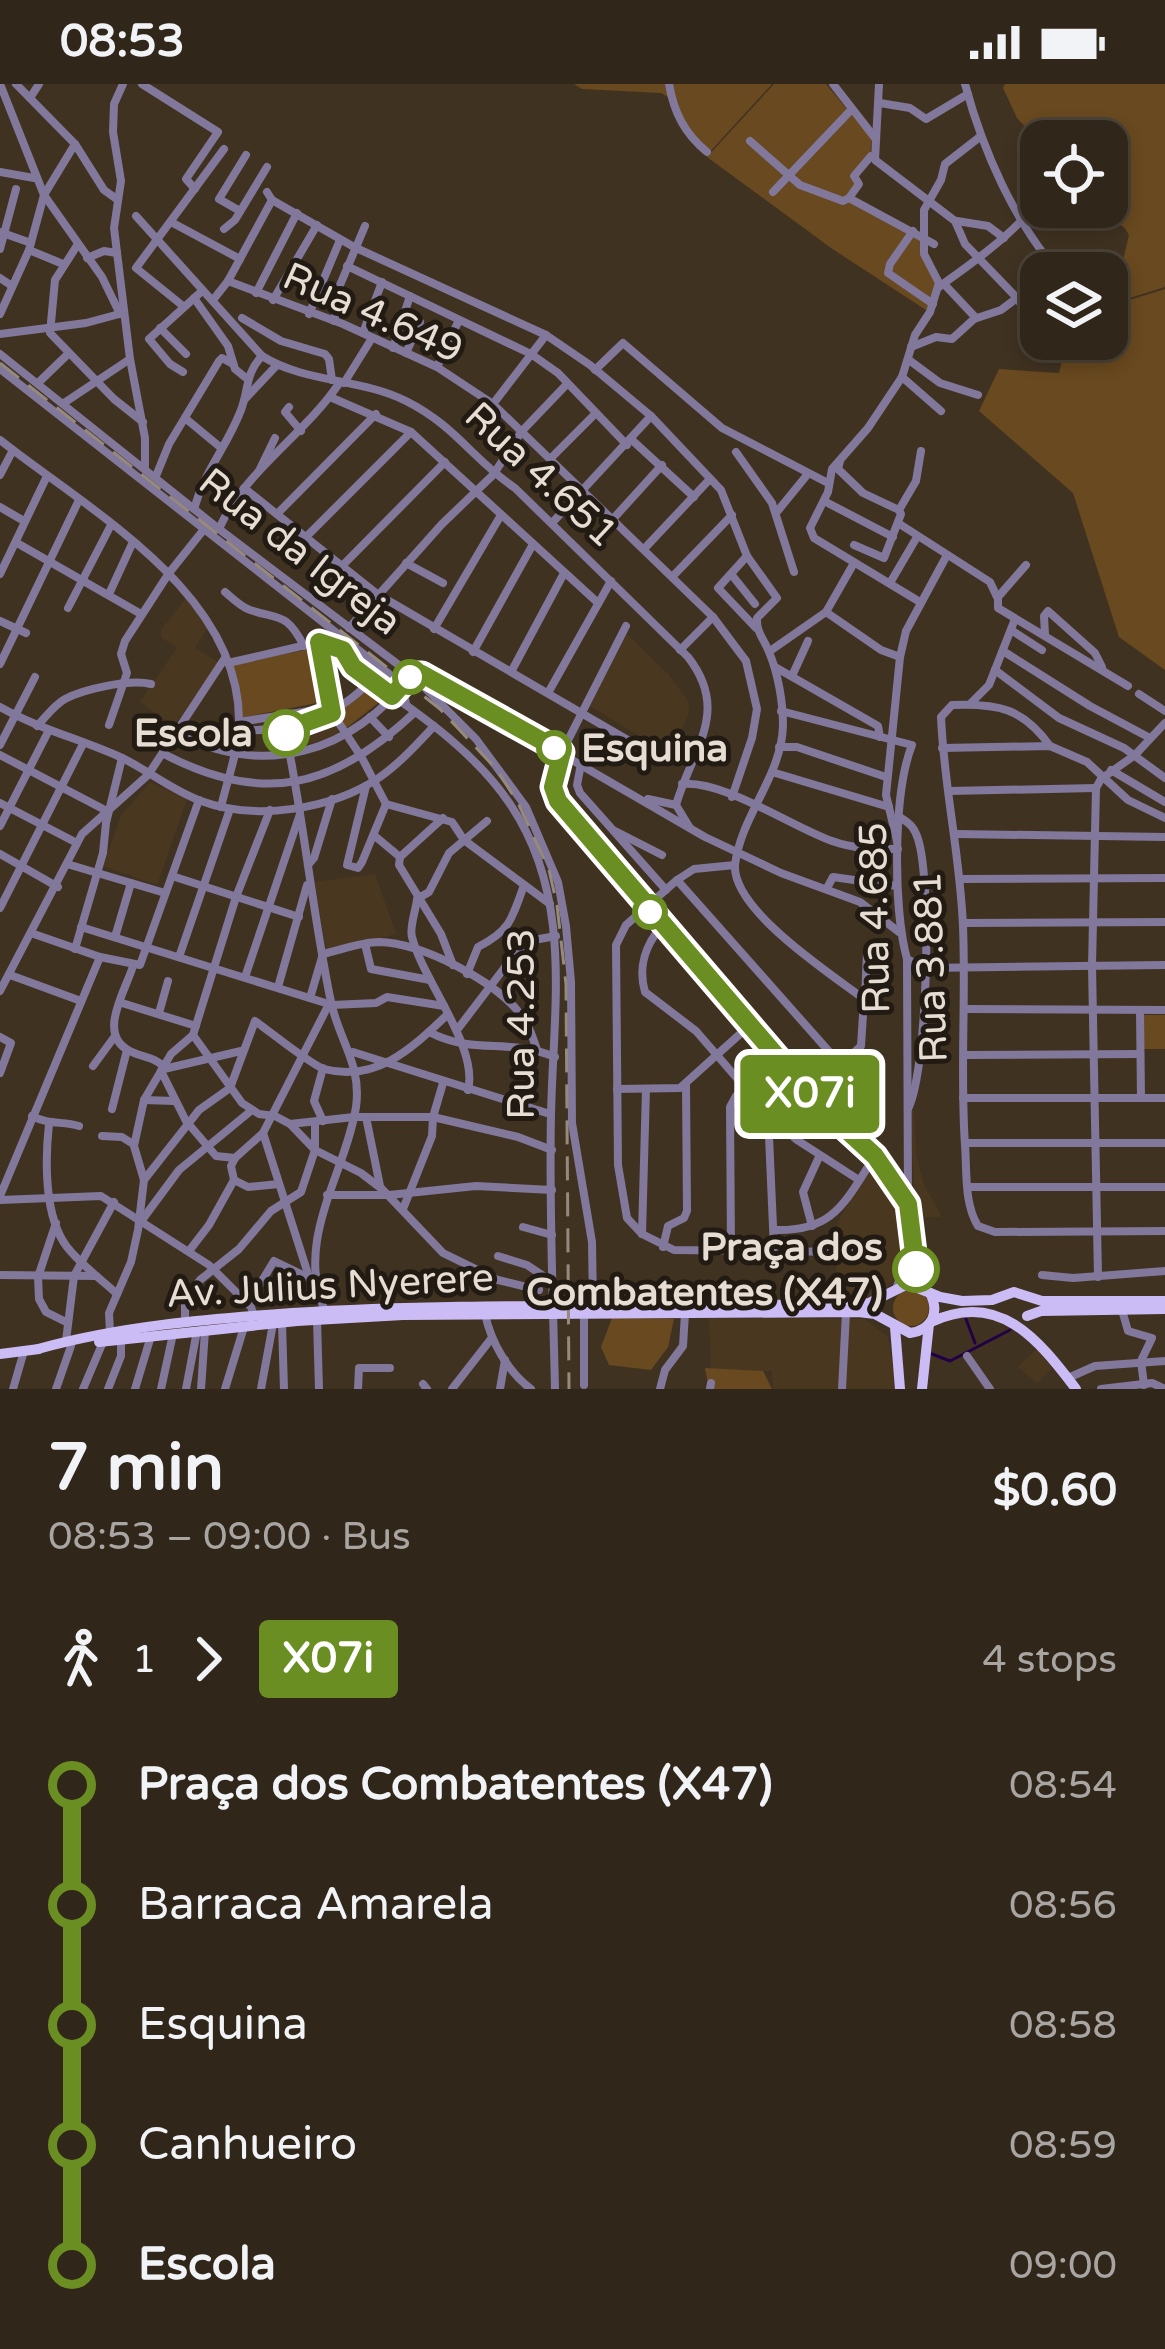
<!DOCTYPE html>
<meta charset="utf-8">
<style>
body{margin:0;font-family:"Varela Round",sans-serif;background:#3c3226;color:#f1f3f6;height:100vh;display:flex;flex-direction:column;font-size:45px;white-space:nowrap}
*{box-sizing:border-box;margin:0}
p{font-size:39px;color:#a8a5a2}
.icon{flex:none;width:66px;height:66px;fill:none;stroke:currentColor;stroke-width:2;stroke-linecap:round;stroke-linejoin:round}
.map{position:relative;height:1305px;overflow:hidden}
.details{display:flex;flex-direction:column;background:#302619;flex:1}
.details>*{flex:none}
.badge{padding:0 24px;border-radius:9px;font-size:42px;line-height:78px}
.controls{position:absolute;left:1020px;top:36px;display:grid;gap:24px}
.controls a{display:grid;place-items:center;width:108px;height:108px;border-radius:24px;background:#302619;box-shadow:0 6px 18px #0003,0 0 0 3px #4b4338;font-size:60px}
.map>.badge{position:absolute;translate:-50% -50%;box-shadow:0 0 0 6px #fff}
.legs{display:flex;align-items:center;gap:18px;height:132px;padding:0 48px;font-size:39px}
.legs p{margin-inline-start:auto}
.head{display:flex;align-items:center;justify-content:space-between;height:204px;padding:0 48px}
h1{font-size:66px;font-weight:700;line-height:90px}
ul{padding:0 48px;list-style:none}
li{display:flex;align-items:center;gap:42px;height:120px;font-size:45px}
li i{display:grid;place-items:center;width:18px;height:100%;margin:0 15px;background:currentColor}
li i::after{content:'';width:30px;height:30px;margin:-15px;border:9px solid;border-radius:50%;background:#302619}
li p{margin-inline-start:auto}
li:first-child i{background:linear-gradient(#0000 50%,currentColor 0)}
li:last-child i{background:linear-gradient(currentColor 50%,#0000 0)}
.status{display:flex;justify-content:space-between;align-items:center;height:84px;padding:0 60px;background:#302619;direction:ltr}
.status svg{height:33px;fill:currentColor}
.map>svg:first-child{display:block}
</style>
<div class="status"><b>08:53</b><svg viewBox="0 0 49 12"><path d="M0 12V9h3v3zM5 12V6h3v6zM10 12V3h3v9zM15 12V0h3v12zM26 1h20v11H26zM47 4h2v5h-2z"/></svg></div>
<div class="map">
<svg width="1165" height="1305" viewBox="0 0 1165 1305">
<rect width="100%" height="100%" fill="#403221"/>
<g fill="#4a3720">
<polygon points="187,513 210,539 195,564 218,578 174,642 140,618 177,564 161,553 161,546"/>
<polygon points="625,548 669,591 688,617 689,629 675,659 668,663 641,653 590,622"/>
<polygon points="331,634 340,650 294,665 291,649"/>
<polygon points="150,698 187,715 157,801 103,782 121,732"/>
<polygon points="375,790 396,850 327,868 314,798"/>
<polygon points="914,1026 916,1071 924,1101 942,1133 916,1133 910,1028"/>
<polygon points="873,1074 905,1122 900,1187 879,1214 835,1216 838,1138"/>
<polygon points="709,1234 865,1235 888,1253 896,1305 773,1305 772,1287 711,1287"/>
<polygon points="1037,1265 1052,1284 1037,1299 1018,1283"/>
</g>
<g fill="#69491f">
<polygon points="574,0 772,0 707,71 668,13 661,9 582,5"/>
<polygon points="774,0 826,0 872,55 870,71 854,91 858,99 848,114 923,153 923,165 938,191 929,228 831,164 707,73"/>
<polygon points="1005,0 1165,0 1165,203 1107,221 1107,203 1118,197 1129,151 1124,143 1086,123 1107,123 1107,57 1041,60 1017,34 1003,4"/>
<polygon points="1165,205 1165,586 1119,553 1073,409 979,327 999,285 1059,289 1068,255 1107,255 1107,223"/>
<polygon points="312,565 322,618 240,634 230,580"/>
<polygon points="372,602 382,616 345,645 337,628"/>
<rect x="1144" y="931" width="21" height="34"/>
<circle cx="911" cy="1224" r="18"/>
<polygon points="612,1234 674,1235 668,1263 651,1286 609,1281 601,1263"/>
<polygon points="705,1284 763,1287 772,1305 709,1305"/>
</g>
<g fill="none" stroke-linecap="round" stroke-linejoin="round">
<g stroke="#220048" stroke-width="3">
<polyline points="966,1235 975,1259"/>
<polyline points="932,1270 950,1277 1010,1246"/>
</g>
<g stroke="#81789b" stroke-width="8">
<polyline points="0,0 44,111 102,193 120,230"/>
<polyline points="16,0 75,60 104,106 118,116"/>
<polyline points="123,0 114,20 113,48 121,97 114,144 130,275 145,354 145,382"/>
<polyline points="142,0 218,48 186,95 195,105"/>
<path d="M 669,0 C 674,29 685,50 707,68"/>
<polyline points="833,0 875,54"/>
<polyline points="879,0 875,76 955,137 965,160 1017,214 1028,232 1041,228"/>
<path d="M 965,0 C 983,67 1014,137 1059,189"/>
<polyline points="30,14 39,0"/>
<polyline points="880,19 910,24 926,35 968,10"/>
<polyline points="750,57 800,101 843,117 849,114 934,160"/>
<polyline points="0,88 34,94"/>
<polyline points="773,108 851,26"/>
<polyline points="849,114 859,100 854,92 871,72"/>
<path d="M 272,116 L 354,163 L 546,251 L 590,281 L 651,332 L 721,406 L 747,472 L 777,514 L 757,534 C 756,548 764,555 769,568 C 778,589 783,618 783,641 C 782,692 741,731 735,781"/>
<polyline points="240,127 219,115 246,71"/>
<path d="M 136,132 L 262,272 C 305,299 360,294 406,317 C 456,342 473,376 515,404 L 688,573 C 731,628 692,665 676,721 L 690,744"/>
<polyline points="957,137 988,142 1004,154"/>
<polyline points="171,138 240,175"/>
<polyline points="224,145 235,136 267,83"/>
<polyline points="913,147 890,180 888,189 933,220"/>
<polyline points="0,148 31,159"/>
<polyline points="78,160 55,196 50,249 114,315 143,338"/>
<polyline points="0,165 16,105"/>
<polyline points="29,166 63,180"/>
<polyline points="87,174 104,167 117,169"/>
<polyline points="292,181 339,210"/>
<polyline points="347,182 531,270 558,289 627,361"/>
<polyline points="0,194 12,202"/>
<polyline points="228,197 343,240 437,283 493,320 713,533 746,577 757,625 752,654 732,713"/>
<polyline points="944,200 976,234"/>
<path d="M 939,203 C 969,181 997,162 1023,135"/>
<polyline points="256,209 297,129"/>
<polyline points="194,214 228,262 235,285 246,294"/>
<polyline points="213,216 228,197 272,116 267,108"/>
<polyline points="273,216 317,141"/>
<polyline points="183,222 136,184 224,65"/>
<polyline points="0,230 29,166 44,111 75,60"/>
<polyline points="309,230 340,156"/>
<polyline points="242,234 281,257 325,270 329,275 332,296"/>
<polyline points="334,237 340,201 365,142"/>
<polyline points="160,244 186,270"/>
<polyline points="363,249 382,198"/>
<polyline points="0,250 86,239 123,229"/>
<polyline points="911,263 936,253 952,255 974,235 1001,226 1017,214"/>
<polyline points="393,264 410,212"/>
<polyline points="406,269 420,238"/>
<polyline points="0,270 219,445 412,591 476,655 526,723 558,798 566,842 571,898 572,1039 592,1158 593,1221"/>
<polyline points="909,276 940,299 978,311"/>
<polyline points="437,283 459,236"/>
<polyline points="0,285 403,601 406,621"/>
<polyline points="595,286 623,259 722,344 828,399"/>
<polyline points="183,288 170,280 149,255 202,207"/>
<polyline points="902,293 941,327"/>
<polyline points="38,299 68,270"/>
<polyline points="344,299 372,254"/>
<polyline points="330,313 411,348 597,518"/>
<polyline points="245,315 277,281"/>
<polyline points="64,319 130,275"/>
<polyline points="493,320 546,251"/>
<polyline points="289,323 285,328 301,347"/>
<polyline points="185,334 220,363"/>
<path d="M 0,356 C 91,428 243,510 239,642 C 238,668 227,697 221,723"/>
<polyline points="632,356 694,413"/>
<polyline points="736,368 772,419 794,488"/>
<polyline points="551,374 596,329"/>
<polyline points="840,377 838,385 863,409 899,426"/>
<polyline points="259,387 275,354"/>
<polyline points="0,391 13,366"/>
<polyline points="156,392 169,360 219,277 222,274 233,280"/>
<polyline points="244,404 377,510 657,673"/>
<polyline points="824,417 893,453"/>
<polyline points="0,423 24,437"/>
<path d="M 194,425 C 205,385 227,363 241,326 C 249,305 245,290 262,272"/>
<polyline points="776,429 807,391"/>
<polyline points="277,430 376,330"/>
<polyline points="613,435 662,381"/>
<polyline points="552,439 651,332"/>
<polyline points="898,439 990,498 997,513"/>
<path d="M 219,445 C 245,386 305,351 340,298"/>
<polyline points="305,454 411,348"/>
<polyline points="17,459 141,530"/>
<polyline points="854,461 884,474 901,430 899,426 916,397 921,367"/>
<polyline points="644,465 709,396"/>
<polyline points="747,472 718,504 756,544"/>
<polyline points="406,479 443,499"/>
<polyline points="1026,481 998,513 998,524 1128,602"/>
<polyline points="342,482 445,378"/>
<polyline points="0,490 47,392"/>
<polyline points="731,490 755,520"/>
<polyline points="673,492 732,431"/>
<polyline points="890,499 917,453"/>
<path d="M 225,508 C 232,514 241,523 250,526 C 280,536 286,528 304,562"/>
<polyline points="109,510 132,460"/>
<polyline points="920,518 814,454 810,444 828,408 832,385 868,344 902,293 915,251 930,228 939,199 924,170 924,126 941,96 945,80 981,52"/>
<polyline points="68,524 111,441"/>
<polyline points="826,528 881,566 900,573"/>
<polyline points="0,537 26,549"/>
<polyline points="626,542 562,668 555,711 606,777 815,1017 864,1058 908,1120"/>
<polyline points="349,544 442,440 493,391 522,347 567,300"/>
<polyline points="434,545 501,431"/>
<polyline points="1011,546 1042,566"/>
<polyline points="1045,550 1044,532 1048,527 1095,569 1102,583"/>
<polyline points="319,558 329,624 362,674 386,720 452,738 464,756 550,820"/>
<polyline points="680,566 713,533"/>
<polyline points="770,567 826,528 854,479"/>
<polyline points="1003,567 1090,622 1150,654"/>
<polyline points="473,568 532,462"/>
<path d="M 228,579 L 319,558 L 343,566 L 353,583 C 409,624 471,662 510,720 C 574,814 553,925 551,1031 C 549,1122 553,1214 555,1305"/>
<polyline points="0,580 79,416"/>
<polyline points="775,583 878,642 880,653"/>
<polyline points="995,586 1059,634 1124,664 1165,694"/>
<polyline points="511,588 563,491"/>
<polyline points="792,592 808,557"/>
<polyline points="548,609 611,497"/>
<polyline points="1139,610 1165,627"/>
<polyline points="970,620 989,601 1015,535"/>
<path d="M 0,623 C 39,645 80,655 120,673 C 148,686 171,706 201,717 C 255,737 332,726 380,693 C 400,679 417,660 434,642"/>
<path d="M 781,627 L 912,661 C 893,709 893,824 907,875 L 908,1120 L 915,1180 L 923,1203"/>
<polyline points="370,633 389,653"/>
<polyline points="239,638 329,624"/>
<polyline points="109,641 127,589 121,570 125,557 169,489 205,444"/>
<path d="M 37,642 C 46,633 54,621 65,615 C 84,605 129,595 151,600"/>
<path d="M 285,646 C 304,736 312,827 331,918 C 339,956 362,981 356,1023 C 345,1091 294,1156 325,1227"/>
<path d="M 238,647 C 297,645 328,639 371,597"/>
<path d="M 176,649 C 266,695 351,669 412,591 L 422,589 L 705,753 L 781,789 L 860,818 L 899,848"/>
<polyline points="0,661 35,593"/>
<path d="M 1050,662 C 1023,624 997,619 952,621 L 941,633 C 944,704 960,770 963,842 C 966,915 960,989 965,1061 C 967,1087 964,1120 978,1142 L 995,1148 L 1165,1147"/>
<polyline points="779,663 797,663 886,693"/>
<polyline points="942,664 1050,662 1087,678 1128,716 1165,734"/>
<path d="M 164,670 C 263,722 334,704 414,629"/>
<polyline points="0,671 105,726"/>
<polyline points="581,680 577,701 580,709 666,806"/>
<polyline points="1111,686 1165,718"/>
<polyline points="772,688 889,723"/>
<path d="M 682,700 C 724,696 790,742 832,757 C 854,765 875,765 898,765"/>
<polyline points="366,702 347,781 358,784 362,778 386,720"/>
<polyline points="949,707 1096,704"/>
<polyline points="648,715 676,721"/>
<polyline points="0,719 77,759"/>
<path d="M 901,734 C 911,740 915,745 918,755 C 932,798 928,985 908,1025"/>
<polyline points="0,742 48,648"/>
<polyline points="615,747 662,771"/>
<polyline points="957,750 1165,753"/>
<polyline points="376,753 400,773"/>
<polyline points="897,757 886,711 900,573 906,547 947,471"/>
<polyline points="0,770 58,803"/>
<polyline points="400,773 399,781 441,850 453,881"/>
<polyline points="400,773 443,734"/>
<polyline points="67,780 165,809"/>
<polyline points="308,781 314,774 332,715"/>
<polyline points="172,792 299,833"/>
<polyline points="960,795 1165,794"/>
<polyline points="677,796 841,981"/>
<polyline points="827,804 833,793 897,802"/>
<polyline points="0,824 83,660"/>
<polyline points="963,839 1165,838"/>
<path d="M 662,842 C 645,861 638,884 645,908 L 696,947 L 768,1030 L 797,1056 L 859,1096"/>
<polyline points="81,843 332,921 376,919 387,913 444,922"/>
<polyline points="31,849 100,873 140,881 199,716"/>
<polyline points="115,853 131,799"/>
<polyline points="365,860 371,885 430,896"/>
<polyline points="75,865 103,769 106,739 122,674"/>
<polyline points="179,873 230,725"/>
<polyline points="907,875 925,884 1165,881"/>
<path d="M 133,882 C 126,906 96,951 130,967 C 143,974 153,972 164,983"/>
<path d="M 467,890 L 478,863 C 510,847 512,835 524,801"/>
<polyline points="10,891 81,917"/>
<polyline points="245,893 300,730"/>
<polyline points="278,903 307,801"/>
<polyline points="0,907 82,750 148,691 225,574"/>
<path d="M 310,914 L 323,870 C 341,866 361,858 379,858 C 422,859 496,897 521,931 C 529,941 533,954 537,966"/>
<polyline points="865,914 867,868"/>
<polyline points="122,919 196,942"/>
<polyline points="966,925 1165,926"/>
<polyline points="1140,926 1141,1014"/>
<polyline points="159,929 168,897"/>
<polyline points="457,946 518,866 528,857 556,852"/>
<path d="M 429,948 C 476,972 506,953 555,973"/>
<polyline points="193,951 242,1019 259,1030 275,1032 290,1040 354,1033 433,1033 518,1053 552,1066"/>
<polyline points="0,953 11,959 0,989"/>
<polyline points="353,968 550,1030"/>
<polyline points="965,971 1140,970"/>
<polyline points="93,982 115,952"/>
<polyline points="323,984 314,1017 323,1037"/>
<polyline points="164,985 241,967"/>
<polyline points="161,987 186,1037 216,1072 235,1074"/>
<polyline points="617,1005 680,1004 750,941"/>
<path d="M 468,1006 C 479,963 423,897 412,853 C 409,844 416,826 417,815 L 429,808 L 449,769 L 487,737"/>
<polyline points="963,1014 1165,1014"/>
<polyline points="144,1016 174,1017"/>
<path d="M 815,1017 L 840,994 L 841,981 L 861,962 L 864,915 C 831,890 732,826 735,781 L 694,785 L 677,796 L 626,841 L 616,861 L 618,1081 L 627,1134 L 642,1150 L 674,1166 L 850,1168"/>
<polyline points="112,1025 127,966"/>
<polyline points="768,1030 774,1165"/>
<path d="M 32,1032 C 49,1041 62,1037 79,1042"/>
<polyline points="366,1033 380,1102"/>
<path d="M 49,1040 C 45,1076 44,1133 67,1163 C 81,1181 101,1195 117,1210"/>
<polyline points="291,1041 315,1066 361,1089 382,1105 443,1169 498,1196 539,1206"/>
<polyline points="102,1052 122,1053 133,1060"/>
<polyline points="965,1059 1165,1059"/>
<path d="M 144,1096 L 199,1026 L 230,1004 L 255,937 C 268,946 311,981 324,985 C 377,999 413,963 448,930"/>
<polyline points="234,1096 248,1103 279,1100"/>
<polyline points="968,1103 1165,1103"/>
<polyline points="327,1111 389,1111 476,1102 552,1106"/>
<polyline points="0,1112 100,873"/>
<polyline points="0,1116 101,1112 209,1181 251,1223 254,1232"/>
<polyline points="403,1125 432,1052 433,1033 443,999"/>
<polyline points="142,1136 179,1086 252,1026"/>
<polyline points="56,1139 38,1193 39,1215 46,1228 66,1238"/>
<polyline points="812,1142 803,1108 819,1073"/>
<polyline points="523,1143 552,1151"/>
<path d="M 774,1146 C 835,1148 845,1117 875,1072"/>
<polyline points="642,1150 646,1005"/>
<polyline points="663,1163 668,1142 684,1134 687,1127 686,1000"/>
<polyline points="731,1165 730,1023 736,1012 746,1006"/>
<polyline points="189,1167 209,1141 234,1096 231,1082 235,1074 263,1049"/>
<polyline points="498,1172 527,1181 551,1197"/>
<polyline points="0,1191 96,1192"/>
<polyline points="1042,1191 1073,1194 1165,1187"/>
<polyline points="1098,1193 1092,882 1096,704 1101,695 1135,671 1165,639"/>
<polyline points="316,1204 309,1193 263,1049 329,920"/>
<polyline points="896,1205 910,1166"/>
<polyline points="248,1220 274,1177 307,1193"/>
<polyline points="1122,1226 1128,1247 1152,1254 1141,1277 1144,1301"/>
<path d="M 485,1230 C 491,1258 508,1288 531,1305"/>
<polyline points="317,1236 319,1305"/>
<polyline points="185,1237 185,1216 200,1196 239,1165 271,1127 301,1108 315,1066 315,1038"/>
<polyline points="282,1239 284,1305"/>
<polyline points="110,1248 109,1229 131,1178 138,1146 144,1096 134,1062 144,1016 171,970 193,951 236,813 270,726"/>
<polyline points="66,1257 74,1192 114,1118"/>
<polyline points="967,1272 990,1305"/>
<polyline points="1068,1294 1095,1282 1165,1277"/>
<polyline points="423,1300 427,1305"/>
<polyline points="584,1301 584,1229"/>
<polyline points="13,1305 24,1267"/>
<polyline points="56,1305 71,1262"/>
<polyline points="83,1305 103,1258"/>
<polyline points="108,1305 121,1272 121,1256"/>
<polyline points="135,1305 151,1252"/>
<polyline points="161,1305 173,1250"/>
<polyline points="186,1305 197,1247"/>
<polyline points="201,1305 205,1247"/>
<polyline points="225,1305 244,1243"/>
<polyline points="261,1305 273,1240"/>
<polyline points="358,1305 359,1284 390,1284"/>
<polyline points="452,1305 491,1255"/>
<polyline points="500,1305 505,1276"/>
<polyline points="660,1305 665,1286 683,1262 685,1229"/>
<polyline points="710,1305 711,1299"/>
<polyline points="842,1305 846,1229"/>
<polyline points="1101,1305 1152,1299 1165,1305"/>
</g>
<g stroke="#ccbcf6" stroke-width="10">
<polyline points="1027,1232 1041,1227 1165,1225"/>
<path d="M 931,1238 C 999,1206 1038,1255 1076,1305"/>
<polyline points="895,1243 900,1305"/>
<path d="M 99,1258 L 297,1237 L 403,1231 L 858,1228 L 875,1230 L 910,1249 C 932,1246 940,1229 930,1209"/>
<path d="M 38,1265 C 120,1242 207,1235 292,1229 C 484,1217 676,1225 869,1219 L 908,1200 L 940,1213 L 962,1217 L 992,1216 L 1014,1208 L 1042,1217 L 1165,1217"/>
<polyline points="0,1270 39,1265"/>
<polyline points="922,1305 929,1240"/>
</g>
<polyline stroke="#968a7d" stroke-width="3" stroke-dasharray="24 12" stroke-linecap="butt" points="0,279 440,625 498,687 519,721 549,786 557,821 566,900 569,1305"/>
</g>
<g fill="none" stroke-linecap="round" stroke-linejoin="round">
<g stroke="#fff" stroke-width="27">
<polyline id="line-1" points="286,649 285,646 332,629 319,558 343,566 353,583 392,612 412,590 422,590 562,668 553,703 558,717 815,1017 875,1072 908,1120 916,1185"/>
</g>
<use href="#line-1" stroke="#6b8e23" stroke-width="18"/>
</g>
<g fill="#fff" stroke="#6b8e23" stroke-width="6">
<circle cx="410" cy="593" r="15"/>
<circle cx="286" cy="649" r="21"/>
<circle cx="554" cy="664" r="15"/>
<circle cx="650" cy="828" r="15"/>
<circle cx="916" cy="1185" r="21"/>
</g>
<g text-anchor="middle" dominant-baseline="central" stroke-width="10" stroke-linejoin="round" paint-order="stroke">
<g font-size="39" fill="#e7ddd3" stroke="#221b14">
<text transform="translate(373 229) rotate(24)">Rua 4.649</text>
<text transform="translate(541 391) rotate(43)">Rua 4.651</text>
<text transform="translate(300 468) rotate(38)">Rua da Igreja</text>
<text transform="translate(875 834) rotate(-91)">Rua 4.685</text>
<text transform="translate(931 883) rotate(-92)">Rua 3.881</text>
<text transform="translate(521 940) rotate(-90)">Rua 4.253</text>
<text transform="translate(330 1202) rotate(-3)">Av. Julius Nyerere</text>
</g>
<g font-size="39" font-weight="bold" fill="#e7ddd3" stroke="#221b14" text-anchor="end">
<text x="253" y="649">Escola</text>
<text x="581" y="664" text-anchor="start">Esquina</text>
<text x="883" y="1163">Praça dos<tspan x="883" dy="45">Combatentes (X47)</tspan></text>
</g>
</g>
</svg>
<div class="controls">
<a><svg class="icon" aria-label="locate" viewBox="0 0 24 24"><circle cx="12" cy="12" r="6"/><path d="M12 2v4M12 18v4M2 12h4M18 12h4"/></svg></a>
<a><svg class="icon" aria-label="layers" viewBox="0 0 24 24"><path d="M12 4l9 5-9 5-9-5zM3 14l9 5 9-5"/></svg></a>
</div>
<b class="badge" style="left:810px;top:1010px;background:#6b8e23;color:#fff">X07i</b>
</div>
<section class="details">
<div class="head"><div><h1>7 min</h1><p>08:53 – 09:00 · Bus</p></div><b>$0.60</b></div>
<div class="legs"><svg class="icon" aria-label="walk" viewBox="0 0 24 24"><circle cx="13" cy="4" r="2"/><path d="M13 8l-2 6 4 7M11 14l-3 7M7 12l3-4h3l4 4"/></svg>1<svg class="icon" aria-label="forward" viewBox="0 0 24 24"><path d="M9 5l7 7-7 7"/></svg><b class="badge" style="background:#6b8e23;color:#fff">X07i</b><p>4 stops</p></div>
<ul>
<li><i style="color:#6b8e23"></i><b>Praça dos Combatentes (X47)</b><p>08:54</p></li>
<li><i style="color:#6b8e23"></i><span>Barraca Amarela</span><p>08:56</p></li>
<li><i style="color:#6b8e23"></i><span>Esquina</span><p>08:58</p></li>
<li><i style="color:#6b8e23"></i><span>Canhueiro</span><p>08:59</p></li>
<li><i style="color:#6b8e23"></i><b>Escola</b><p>09:00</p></li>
</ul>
</section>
